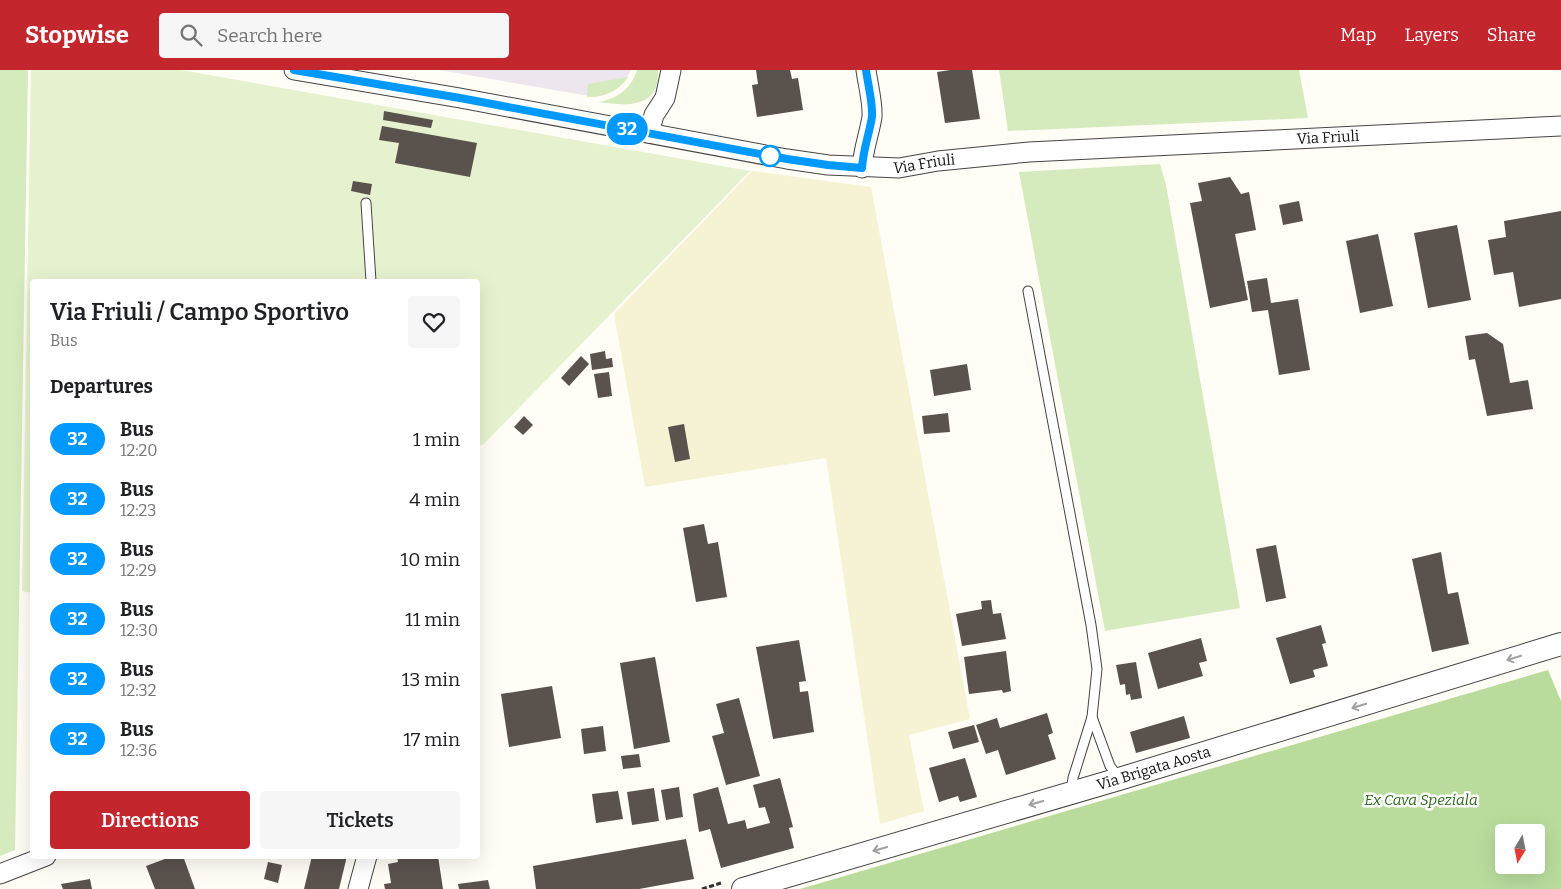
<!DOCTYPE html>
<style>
body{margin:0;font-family:Bitter,serif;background:#f6f6f6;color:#202124;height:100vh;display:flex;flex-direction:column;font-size:19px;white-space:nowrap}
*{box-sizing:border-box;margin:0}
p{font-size:16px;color:#757577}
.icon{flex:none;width:28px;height:28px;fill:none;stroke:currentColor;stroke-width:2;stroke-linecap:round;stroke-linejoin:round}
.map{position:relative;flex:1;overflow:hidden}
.panel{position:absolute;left:30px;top:209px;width:450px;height:580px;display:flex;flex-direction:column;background:#fff;border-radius:5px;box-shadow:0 5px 20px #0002}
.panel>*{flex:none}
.badge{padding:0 10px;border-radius:16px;font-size:18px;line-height:32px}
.needle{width:32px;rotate:190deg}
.buttons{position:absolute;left:1495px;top:754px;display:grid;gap:10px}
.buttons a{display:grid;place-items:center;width:50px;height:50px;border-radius:5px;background:#fff;box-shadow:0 5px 20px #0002;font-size:25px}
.map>.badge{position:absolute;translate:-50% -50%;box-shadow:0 0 0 2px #fff}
h2{padding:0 20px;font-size:19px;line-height:45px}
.round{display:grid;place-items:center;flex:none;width:52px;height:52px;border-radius:5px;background:#f6f6f6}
.overview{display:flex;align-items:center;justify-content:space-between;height:85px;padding:0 20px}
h1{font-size:24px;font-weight:600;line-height:38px}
.cta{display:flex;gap:10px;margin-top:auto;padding:10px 20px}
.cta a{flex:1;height:58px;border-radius:5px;background:#c4262e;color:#fff;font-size:20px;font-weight:600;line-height:58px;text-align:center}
.cta a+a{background:#f6f6f6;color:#202124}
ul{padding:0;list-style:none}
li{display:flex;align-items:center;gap:15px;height:60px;padding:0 20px}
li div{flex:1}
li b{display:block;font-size:19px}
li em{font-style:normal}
li .badge{min-width:55px;font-weight:700;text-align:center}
header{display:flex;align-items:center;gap:30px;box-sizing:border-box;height:70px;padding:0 25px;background:#c4262e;color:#fff}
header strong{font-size:24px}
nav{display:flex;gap:28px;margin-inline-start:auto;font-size:18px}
.search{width:350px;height:45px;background:#f6f6f6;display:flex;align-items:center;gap:12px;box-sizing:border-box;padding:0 18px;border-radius:5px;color:#757577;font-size:19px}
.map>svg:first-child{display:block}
</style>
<header>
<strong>Stopwise</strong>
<div class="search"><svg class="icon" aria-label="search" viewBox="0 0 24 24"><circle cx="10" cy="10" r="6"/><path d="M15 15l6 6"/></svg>Search here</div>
<nav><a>Map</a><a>Layers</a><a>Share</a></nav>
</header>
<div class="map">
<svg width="1561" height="819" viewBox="0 0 1561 819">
<rect width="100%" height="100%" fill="#fffdf5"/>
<polygon fill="#eee6ef" points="439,0 631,0 625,11 616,19 604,25 595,27"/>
<polygon fill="#f6f3d4" points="752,101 871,117 970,649 909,665 924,741 880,754 826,388 645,417 614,244"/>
<g fill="#d5ebbd">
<polygon points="0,0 28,0 15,780 0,786"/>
<path d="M 637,0 L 658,0 C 660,39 626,36 599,32 C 618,28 631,19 637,0 Z"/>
<polygon points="999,0 1299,0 1308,48 1008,61"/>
<path d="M 628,7 C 618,22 604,27 587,27 L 588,14 Z"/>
<polygon points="1160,94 1166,115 1240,538 1105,561 1019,102"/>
</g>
<path fill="#b9dc9c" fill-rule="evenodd" d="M 1548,600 L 1561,631 L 1561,819 L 800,819 ZM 1504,762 L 1536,762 L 1536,795 L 1504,795 Z"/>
<polygon fill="#e6f2cf" points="31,0 181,0 750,101 483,375 482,374 478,378 478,211 32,211 32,523 22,521"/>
<g fill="#5a524d">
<polygon points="756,0 790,0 792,9 798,8 803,40 757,47 752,15 758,14"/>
<polygon points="950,0 972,0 980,49 945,53 937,2"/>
<polygon points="384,41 433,50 431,58 383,50"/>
<polygon points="382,56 477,73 470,107 395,93 399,73 379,70"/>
<polygon points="1230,107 1241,124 1249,122 1256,160 1235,164 1248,230 1210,238 1190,133 1202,131 1198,113"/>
<polygon points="353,111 372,114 370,125 351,121"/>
<polygon points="1299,131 1303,151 1283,155 1279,135"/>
<polygon points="1561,141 1561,229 1519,237 1513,202 1494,205 1488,170 1506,167 1504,151"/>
<polygon points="1457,155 1471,230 1428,238 1414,163"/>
<polygon points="1378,164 1393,236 1360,243 1346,171"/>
<polygon points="1267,208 1271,233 1298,229 1310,300 1279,305 1268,240 1252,242 1247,211"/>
<polygon points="1487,263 1503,274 1510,313 1528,310 1533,339 1487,346 1475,289 1469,290 1465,266"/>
<polygon points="605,281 606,289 612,288 613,297 592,300 590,284"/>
<polygon points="581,286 589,294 569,316 561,308"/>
<polygon points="967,294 971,320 934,326 930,300"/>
<polygon points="609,302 612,326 598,328 594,304"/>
<polygon points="948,343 950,362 924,364 922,346"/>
<polygon points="524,346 533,355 523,365 514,357"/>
<polygon points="684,354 690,389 675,392 668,357"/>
<polygon points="704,454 708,474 718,472 727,527 696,532 683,458"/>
<polygon points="1276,475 1286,528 1266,532 1256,479"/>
<polygon points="1441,482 1448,524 1458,522 1469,574 1432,582 1412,489"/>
<polygon points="991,530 993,544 1001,543 1006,569 962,576 956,544 982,539 981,531"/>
<polygon points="1321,555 1326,573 1322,574 1328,596 1313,600 1315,607 1290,614 1276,568"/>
<polygon points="1201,568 1207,591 1199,593 1203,606 1158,619 1148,583"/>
<polygon points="799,570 806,611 799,612 800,622 808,621 814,662 773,669 756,577"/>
<polygon points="1006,581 1011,621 1003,623 1002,620 969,624 964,587"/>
<polygon points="655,587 670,672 634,679 620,593"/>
<polygon points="1136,592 1142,628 1131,630 1130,624 1126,625 1125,614 1120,615 1116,595"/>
<polygon points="552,616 561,668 509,677 501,624"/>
<polygon points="739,628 760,706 726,715 712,666 724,663 716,634"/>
<polygon points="1047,643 1053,663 1048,665 1056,689 1006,705 998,680 986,684 976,655 997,648 1000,658"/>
<polygon points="1184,646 1190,668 1136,683 1130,662"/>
<polygon points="974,655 979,672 953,679 948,662"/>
<polygon points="603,656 606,681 584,684 581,659"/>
<polygon points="639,684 641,697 623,699 621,686"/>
<polygon points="965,688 977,727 960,732 958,726 939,732 929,698"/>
<polygon points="780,708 793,757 789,758 794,778 721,798 710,759 699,762 693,724 718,717 728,754 745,750 747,759 770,753 765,737 759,738 753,715"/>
<polygon points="679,717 683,747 666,750 661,720"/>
<polygon points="654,718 659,751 632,755 627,722"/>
<polygon points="618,721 623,749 596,753 592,724"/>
<polygon points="686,769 694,809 639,819 536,819 533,796"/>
<polygon points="173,786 183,786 195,819 155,819 146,796"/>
<polygon points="312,786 347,786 339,819 304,819"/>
<polygon points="397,786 438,786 443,819 385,819 384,814 391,813 388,794 398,792"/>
<polygon points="268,792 282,795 278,813 264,809"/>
<polygon points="90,809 92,819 63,819 61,814"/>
<polygon points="488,810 490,819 459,819 458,814"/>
</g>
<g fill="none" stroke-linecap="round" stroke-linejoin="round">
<g stroke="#444" stroke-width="11">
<g id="service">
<polyline points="366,133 371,211"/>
<polyline points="1028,221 1091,555 1097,599 1092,647 1073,708 1071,722"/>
<polyline points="1092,647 1110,696 1119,708"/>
</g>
</g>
<g stroke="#444" stroke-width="21">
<g id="minor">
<path id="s1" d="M 294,0 L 460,28 L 787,89 L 828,95 L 899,98 L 938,91 L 1029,82 L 1561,56"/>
<polyline points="649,63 654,45 665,28 671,0"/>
<path d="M 862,98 C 863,80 869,65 872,47 C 873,33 868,15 866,0"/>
<polyline points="0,804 46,786"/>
<polyline points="358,819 367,786"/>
</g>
</g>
<g stroke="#444" stroke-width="24">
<g id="tertiary">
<path id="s2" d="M 743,819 L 1119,709 L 1561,574"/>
</g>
</g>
<polyline stroke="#333" stroke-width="3" stroke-dasharray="5 2.5" stroke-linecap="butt" points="702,819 721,813"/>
<use href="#service" stroke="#fff" stroke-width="9"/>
<use href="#minor" stroke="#fff" stroke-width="19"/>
<use href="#tertiary" stroke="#fff" stroke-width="22"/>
</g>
<defs><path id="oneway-shaft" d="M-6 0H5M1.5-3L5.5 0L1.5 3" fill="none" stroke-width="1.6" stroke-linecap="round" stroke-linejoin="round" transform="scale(1.25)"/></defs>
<g stroke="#a0a0a0">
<use href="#oneway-shaft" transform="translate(1514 588) rotate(163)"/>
<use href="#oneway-shaft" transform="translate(1359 636) rotate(163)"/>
<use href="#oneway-shaft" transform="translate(1036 733) rotate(164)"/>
<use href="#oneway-shaft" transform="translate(880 779) rotate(164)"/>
</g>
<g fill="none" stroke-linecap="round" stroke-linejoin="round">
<g stroke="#fff" stroke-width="11">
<path id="line" d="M 294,0 L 460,28 L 787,89 L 828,95 L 862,98 C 863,80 869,65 872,47 C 873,33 868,15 866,0"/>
</g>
<use href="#line" stroke="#09f" stroke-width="8"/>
</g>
<circle fill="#fff" stroke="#09f" stroke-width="2.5" cx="770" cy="86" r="10"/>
<g text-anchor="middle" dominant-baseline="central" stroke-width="5" stroke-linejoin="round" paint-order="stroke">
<g font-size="15" fill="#111" stroke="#fff">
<text stroke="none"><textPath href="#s1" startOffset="1044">Via Friuli</textPath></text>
<text stroke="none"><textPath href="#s1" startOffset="639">Via Friuli</textPath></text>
<text stroke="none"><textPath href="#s2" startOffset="428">Via Brigata Aosta</textPath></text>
</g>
<g font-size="15" font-style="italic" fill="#2f6b1f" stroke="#fff">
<text x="1421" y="730">Ex Cava Speziala</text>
</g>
</g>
</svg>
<div class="buttons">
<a><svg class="needle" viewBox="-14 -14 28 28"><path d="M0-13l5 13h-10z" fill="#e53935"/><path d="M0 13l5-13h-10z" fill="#757577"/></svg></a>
</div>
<b class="badge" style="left:627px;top:59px;background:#09f;color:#fff">32</b>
<section class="panel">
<div class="overview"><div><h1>Via Friuli / Campo Sportivo</h1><p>Bus</p></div><a class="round"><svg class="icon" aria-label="heart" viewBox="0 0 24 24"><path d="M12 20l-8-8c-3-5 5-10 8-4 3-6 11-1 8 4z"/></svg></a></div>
<h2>Departures</h2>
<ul>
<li><span class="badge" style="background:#09f;color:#fff">32</span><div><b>Bus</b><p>12:20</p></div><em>1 min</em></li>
<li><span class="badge" style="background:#09f;color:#fff">32</span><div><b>Bus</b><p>12:23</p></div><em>4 min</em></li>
<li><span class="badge" style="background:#09f;color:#fff">32</span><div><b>Bus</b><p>12:29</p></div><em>10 min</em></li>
<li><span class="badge" style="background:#09f;color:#fff">32</span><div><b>Bus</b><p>12:30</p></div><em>11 min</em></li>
<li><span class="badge" style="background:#09f;color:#fff">32</span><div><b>Bus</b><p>12:32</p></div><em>13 min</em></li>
<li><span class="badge" style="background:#09f;color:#fff">32</span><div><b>Bus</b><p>12:36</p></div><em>17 min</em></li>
</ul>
<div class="cta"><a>Directions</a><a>Tickets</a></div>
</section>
</div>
